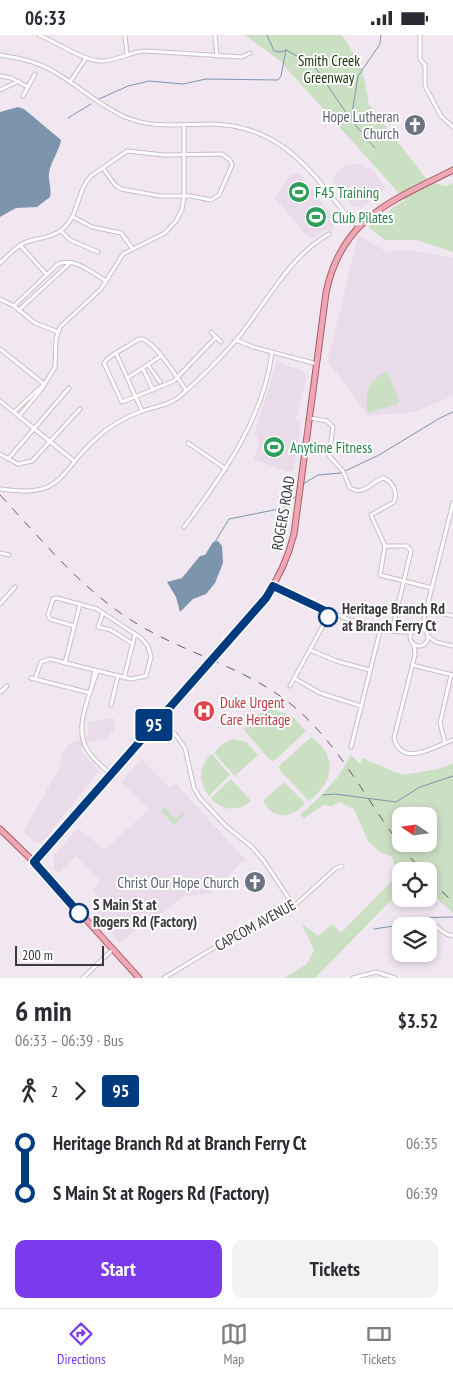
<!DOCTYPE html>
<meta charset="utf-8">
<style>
body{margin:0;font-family:"PT Sans Narrow",sans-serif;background:#f2f2f3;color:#2b2b33;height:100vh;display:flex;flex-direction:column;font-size:19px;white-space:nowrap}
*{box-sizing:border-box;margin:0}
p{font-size:16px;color:#7c7c81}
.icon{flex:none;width:28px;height:28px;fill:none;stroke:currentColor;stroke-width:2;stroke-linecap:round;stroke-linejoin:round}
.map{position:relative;height:943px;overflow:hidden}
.drawer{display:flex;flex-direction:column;background:#fff;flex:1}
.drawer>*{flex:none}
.badge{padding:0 10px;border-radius:4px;font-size:18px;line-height:32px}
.needle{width:32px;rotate:283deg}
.fabs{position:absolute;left:392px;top:772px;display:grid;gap:10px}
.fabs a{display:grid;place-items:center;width:45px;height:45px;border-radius:10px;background:#fff;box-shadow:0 2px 8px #0003;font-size:25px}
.scale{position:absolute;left:15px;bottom:12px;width:89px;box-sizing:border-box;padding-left:5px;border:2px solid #3c393d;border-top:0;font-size:14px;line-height:18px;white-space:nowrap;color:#3c393d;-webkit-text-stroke:4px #fff;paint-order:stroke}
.map>.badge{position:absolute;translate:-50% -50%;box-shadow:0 0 0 2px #fff}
.legs{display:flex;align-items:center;gap:8px;height:55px;padding:0 15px;font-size:16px}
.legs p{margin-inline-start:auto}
.head{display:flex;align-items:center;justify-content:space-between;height:85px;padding:0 15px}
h1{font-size:28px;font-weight:800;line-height:38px}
.cta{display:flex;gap:10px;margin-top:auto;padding:10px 15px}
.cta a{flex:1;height:58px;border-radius:10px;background:#7c3aed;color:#fff;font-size:20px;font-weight:800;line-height:58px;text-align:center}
.cta a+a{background:#f2f2f3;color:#2b2b33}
ul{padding:0 15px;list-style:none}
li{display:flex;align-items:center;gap:18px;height:50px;font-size:19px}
li i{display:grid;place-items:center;width:8px;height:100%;margin:0 6px;background:currentColor}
li i::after{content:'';width:12px;height:12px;margin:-6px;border:4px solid;border-radius:50%;background:#fff}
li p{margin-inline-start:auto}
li:first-child i{background:linear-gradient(#0000 50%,currentColor 0)}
li:last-child i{background:linear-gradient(currentColor 50%,#0000 0)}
.status{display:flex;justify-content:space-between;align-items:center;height:35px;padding:0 25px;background:#fff;direction:ltr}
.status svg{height:14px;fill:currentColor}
.tab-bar{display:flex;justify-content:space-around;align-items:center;height:70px;border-top:1px solid #e1e1e2;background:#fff;font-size:14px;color:#7c7c81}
.tab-bar a{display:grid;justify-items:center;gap:2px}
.tab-bar .current{color:#7c3aed}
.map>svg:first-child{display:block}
</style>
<div class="status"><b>06:33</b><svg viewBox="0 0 49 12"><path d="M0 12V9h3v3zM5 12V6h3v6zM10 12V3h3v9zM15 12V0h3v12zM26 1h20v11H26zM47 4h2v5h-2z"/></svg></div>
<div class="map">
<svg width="453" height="943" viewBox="0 0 453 943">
<rect width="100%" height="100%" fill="#f0e7f1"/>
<g fill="#eadbeb">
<polygon points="359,128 364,133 370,133 385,150 384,155 362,172 354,172 333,146 336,139 346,130"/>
<polygon points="299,138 335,184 332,197 325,195 314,203 309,203 274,162 279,157 289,141"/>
<polygon points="358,200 387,217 411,215 453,223 453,361 414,377 368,381 328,326"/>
<polygon points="277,327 304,336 306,343 296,385 301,387 294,434 288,437 254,424 259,407 255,397"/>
<polygon points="114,683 115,693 106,705 87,707 80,715 99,736 45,804 39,808 33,806 23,797 60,732 62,720 69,709 88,701 88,687"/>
<polygon points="142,724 170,752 175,748 245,824 214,854 207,859 182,862 157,882 147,884 120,908 96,880 106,871 93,856 100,845 76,821 59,838 54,834 54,820 78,793 105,815 149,774 121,747"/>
</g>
<g fill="#cbdfc3" fill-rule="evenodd">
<path d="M 245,0 L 342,0 L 362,32 L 369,70 L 429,147 L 446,151 L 453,148 L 453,217 L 416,205 L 385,205 L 369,193 C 372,183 382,178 391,182 L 387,179 L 392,173 L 405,165 L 280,26 Z"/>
<path d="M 387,336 L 399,365 L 398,369 L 368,378 C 363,359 369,344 387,336 Z"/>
<polygon points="272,674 292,681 306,696 274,726 271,726 243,694 258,679"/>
<path d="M 311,702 C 339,721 333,748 309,766 L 279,734 L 279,731 Z"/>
<polygon points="233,704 246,707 258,720 236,740 234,740 214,718 221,710"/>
<path d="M 212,719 L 230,740 L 209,761 C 198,747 198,730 212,719 Z"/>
<path d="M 350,719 L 360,729 L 362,723 L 402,740 L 438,734 L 453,728 L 453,878 L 429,856 L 429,836 L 401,836 L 401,855 L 315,943 L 284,943 L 307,929 L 314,915 L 302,889 L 318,901 L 332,889 L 341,898 L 393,845 L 396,836 L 392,822 L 380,817 L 368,806 L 354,774 L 339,767 L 332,771 L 324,770 L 304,783 L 300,780 C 316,766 344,740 350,719 ZM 401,781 L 429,781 L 429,809 L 401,809 Z"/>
<path d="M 231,744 L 251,766 C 239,777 221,776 211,763 Z"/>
<path d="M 284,747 L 305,768 C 293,784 272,785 263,766 Z"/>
<polygon points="165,772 175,784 183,777 181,772 185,779 174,790 161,776"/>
</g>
<g fill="#7d94ad">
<path d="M 18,72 L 24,74 L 61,105 C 60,114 51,126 49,138 C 48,146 52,154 50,162 L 37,172 L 16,173 L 0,182 L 0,77 Z"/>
<polygon points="218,506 222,511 223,528 215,548 206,559 193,564 180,577 176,562 167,547 182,543 200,521 205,520 213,507"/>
</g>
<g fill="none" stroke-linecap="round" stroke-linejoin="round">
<g stroke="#7d94ad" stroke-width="1">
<polyline points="267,0 274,16 281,17 286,15 308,27 317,35 351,85 375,113"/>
<polyline points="99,64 128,51 149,46 183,49 206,44 278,45 281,41 286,15"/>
<polyline points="68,83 91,69"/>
<polyline points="351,85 358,41 380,9 381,0"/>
<polyline points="345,436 379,420 440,383 453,377"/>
<polyline points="303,449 318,440 341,438"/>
<polyline points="215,507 229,484 284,473 296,461"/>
<polyline points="323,760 335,759 396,767 420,752 453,741"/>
<polyline points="374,894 394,891 401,883 453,882"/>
</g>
<g stroke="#c8bec8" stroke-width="5">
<g id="minor">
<path d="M 39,0 C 57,7 84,27 103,26 C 118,25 130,17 145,16 L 242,22 L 250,18"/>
<polyline points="125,0 127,19"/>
<polyline points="215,0 217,21"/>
<polyline points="420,0 420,24 425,30 425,51 441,81 453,92"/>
<path d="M 0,20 C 18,23 35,26 51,35 C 77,49 98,70 125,82 C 153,94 182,89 211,89 C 283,90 312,138 352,187 L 359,191"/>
<polyline points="0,41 11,43 28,52"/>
<polyline points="70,47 86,23"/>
<polyline points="0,55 19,46"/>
<polyline points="23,61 35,39"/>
<polyline points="73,182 92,192 121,198 132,213"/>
<polyline points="61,196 70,205 98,217"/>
<polyline points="20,210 47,240"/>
<path d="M 0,228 C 7,222 15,212 24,208 C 38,202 52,204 64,193 C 80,177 77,155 91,141 L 127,116 L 164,120 L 222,119 L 230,125 L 232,130 L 219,160 L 211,165 L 191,161 L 160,161 L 121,154 L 115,150 L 103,133"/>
<polyline points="0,264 14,271 35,288 58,297"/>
<path d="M 14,271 L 58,229 C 75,222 92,238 106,246"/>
<polyline points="19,275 70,228"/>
<polyline points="216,302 221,307"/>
<polyline points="236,305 253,312 317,329"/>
<polyline points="0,314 44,349"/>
<polyline points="116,318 142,376"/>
<polyline points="148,330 160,347"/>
<polyline points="143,334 153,355"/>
<polyline points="129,342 161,321"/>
<path d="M 186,355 C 179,345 152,302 140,304 C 136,305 130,310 126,312 C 119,316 109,321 104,328 L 122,367 L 174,346 C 188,331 202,317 216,302 L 211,297"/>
<polyline points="0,366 74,426"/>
<polyline points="14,377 44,349"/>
<polyline points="19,381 41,355 55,332 56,304 60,292 101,254 123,219 165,198 176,186 182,174 184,161 184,90"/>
<path d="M 310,383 L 327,386 L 333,392 L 329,421 L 343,436 L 350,453 C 364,461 371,447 383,443 C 393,446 398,458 394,467 L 371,480 L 385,511 L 380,540 L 432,553"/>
<polyline points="188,408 226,434"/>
<polyline points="0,419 18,429 32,426 80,374"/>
<polyline points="8,424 69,353"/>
<path d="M 1,454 C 67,464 57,436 99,401 C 111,390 126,382 142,376 C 154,372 170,370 180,361 C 200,344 220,324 237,304 C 266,269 288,222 329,199"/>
<path d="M 184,492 C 223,440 263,384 272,318"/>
<polyline points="385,511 407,511 411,516 392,595"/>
<polyline points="0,518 9,520"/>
<path d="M 273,551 C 312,569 370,599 412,597"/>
<polyline points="0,569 15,552"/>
<polyline points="426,574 453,581"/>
<polyline points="103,578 98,592 111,595 133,609"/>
<circle cx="419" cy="602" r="9"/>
<polyline points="424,595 424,584 453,468"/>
<polyline points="428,601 436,607 453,611"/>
<path d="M 414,610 L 415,620 L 394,703 C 402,733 433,712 453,705"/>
<polyline points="310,615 336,626 370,635"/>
<polyline points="65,628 80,569"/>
<polyline points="412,630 453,640"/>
<path d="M 97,636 C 91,658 73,692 87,714 C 93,724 102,732 111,739"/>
<polyline points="31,643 90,658"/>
<polyline points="124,643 135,599"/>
<polyline points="294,643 320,658 361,671"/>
<polyline points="35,644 41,627 50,624 131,644 146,641 151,622 148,611 141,603 97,574 57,563 53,564 48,580 50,584 74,591"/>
<polyline points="290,651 330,578"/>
<polyline points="91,654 95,635"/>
<polyline points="0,657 7,651"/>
<polyline points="111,670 118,641"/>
<polyline points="159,684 175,699 185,713 194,753 200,763 226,791 252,812 264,826 294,871"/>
<polyline points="445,708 440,688 451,640"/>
<polyline points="351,712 381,592"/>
<path d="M 411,891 C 434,875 434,898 453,901"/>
<polyline points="83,943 112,915"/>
<polyline points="164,943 240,897 294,871 336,833 342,831"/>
<polyline points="353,943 376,937 395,943"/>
</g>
</g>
<g stroke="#aa5b69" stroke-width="7">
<g id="primary">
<polyline points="0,794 34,827 139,943"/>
<path d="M 34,827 L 265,563 C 279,543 288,523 294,499 L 326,258 C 341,183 392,166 453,135"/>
</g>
</g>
<use href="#minor" stroke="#fff" stroke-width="3"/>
<use href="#primary" stroke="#efa8b3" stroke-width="5"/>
<g stroke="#5f5b60" stroke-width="1" stroke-dasharray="9 9" stroke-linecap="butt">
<path d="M 0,460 C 43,506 80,553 134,587 C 185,619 244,631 292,670 C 347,715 374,784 422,836"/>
<polyline points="429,844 453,867"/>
</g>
</g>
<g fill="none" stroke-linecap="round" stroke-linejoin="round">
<g stroke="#fff" stroke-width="11">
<polyline id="line-1" points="79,878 34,827 266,563 273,551 330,578 328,582"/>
</g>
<use href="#line-1" stroke="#003b80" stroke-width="8"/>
</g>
<defs>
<g id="church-disc" transform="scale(1.125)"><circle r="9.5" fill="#6b7280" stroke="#fff"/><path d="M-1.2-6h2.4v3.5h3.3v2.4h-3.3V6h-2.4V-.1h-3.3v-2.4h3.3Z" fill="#fff"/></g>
<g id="stadium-disc" transform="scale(1.125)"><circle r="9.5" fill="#2e9e5b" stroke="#fff"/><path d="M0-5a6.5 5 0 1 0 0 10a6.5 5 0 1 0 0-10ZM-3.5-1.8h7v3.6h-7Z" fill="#fff"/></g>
<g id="hospital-disc" transform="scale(1.125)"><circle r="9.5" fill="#e0444e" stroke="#fff"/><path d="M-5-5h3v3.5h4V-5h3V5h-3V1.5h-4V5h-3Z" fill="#fff"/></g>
</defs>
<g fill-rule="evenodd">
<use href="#church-disc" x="415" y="90"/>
<use href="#stadium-disc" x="299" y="157"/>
<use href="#stadium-disc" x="316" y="182"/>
<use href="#stadium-disc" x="274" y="412"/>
<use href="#hospital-disc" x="204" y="676"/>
<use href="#church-disc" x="255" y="847"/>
</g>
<g fill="#fff" stroke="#003b80" stroke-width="2.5">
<circle cx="328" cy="582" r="9"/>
<circle cx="79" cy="878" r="9"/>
</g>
<g text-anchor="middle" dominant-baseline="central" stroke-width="4" stroke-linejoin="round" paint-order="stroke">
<g font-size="15" fill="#183308" stroke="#fff">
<text x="329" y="25">Smith Creek<tspan x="329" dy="17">Greenway</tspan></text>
</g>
<g font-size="15" fill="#5b616d" stroke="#fff" text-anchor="end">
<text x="399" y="81">Hope Lutheran<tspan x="399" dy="17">Church</tspan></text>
<text x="239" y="847">Christ Our Hope Church</text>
</g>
<g font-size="15" fill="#27864d" stroke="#fff" text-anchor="start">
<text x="315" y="157">F45 Training</text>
<text x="332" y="182">Club Pilates</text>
<text x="290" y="412">Anytime Fitness</text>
</g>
<g font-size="15" fill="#3c393d" stroke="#fff">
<text transform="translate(283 478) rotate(-80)">ROGERS ROAD</text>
<text transform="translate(255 890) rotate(-29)">CAPCOM AVENUE</text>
</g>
<g font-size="15" font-weight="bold" fill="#3c393d" stroke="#fff" text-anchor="start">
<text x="342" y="573">Heritage Branch Rd<tspan x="342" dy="17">at Branch Ferry Ct</tspan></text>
<text x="93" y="869">S Main St at<tspan x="93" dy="17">Rogers Rd (Factory)</tspan></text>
</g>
<g font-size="15" fill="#be3a42" stroke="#fff" text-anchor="start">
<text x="220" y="667">Duke Urgent<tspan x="220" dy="17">Care Heritage</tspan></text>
</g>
</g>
</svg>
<div class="fabs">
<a><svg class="needle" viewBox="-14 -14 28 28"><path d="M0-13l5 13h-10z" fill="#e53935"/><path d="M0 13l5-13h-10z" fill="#7c7c81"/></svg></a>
<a><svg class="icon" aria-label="locate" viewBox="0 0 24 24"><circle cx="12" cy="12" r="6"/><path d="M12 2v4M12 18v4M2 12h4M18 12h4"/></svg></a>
<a><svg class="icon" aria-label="layers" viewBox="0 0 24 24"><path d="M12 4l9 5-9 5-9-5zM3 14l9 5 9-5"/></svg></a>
</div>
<div class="scale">200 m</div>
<b class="badge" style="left:154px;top:690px;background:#003b80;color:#fff">95</b>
</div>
<section class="drawer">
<div class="head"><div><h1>6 min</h1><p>06:33 – 06:39 · Bus</p></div><b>$3.52</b></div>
<div class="legs"><svg class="icon" aria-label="walk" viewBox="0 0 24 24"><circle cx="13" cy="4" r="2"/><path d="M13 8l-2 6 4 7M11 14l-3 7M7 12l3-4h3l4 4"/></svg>2<svg class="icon" aria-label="forward" viewBox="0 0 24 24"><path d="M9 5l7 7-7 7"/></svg><b class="badge" style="background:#003b80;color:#fff">95</b></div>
<ul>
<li><i style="color:#003b80"></i><b>Heritage Branch Rd at Branch Ferry Ct</b><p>06:35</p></li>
<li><i style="color:#003b80"></i><b>S Main St at Rogers Rd (Factory)</b><p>06:39</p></li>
</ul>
<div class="cta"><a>Start</a><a>Tickets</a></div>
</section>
<nav class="tab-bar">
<a class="current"><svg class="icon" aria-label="directions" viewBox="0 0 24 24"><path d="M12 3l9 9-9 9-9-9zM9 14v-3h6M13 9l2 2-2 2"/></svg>Directions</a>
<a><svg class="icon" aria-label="map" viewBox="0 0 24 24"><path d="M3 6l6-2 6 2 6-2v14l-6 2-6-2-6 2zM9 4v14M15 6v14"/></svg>Map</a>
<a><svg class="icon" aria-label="tickets" viewBox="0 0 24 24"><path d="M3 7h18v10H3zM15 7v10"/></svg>Tickets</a>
</nav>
